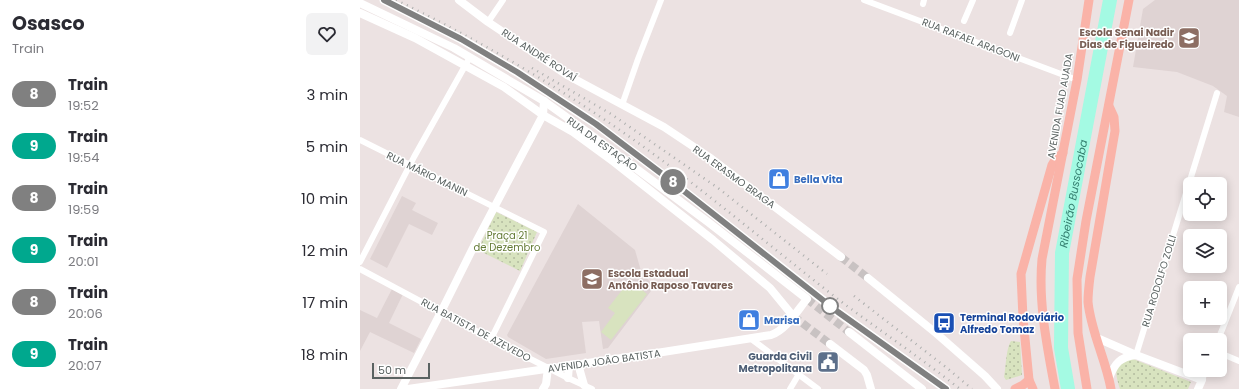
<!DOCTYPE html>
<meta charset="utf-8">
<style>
body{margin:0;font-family:Poppins,sans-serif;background:#f2f2f3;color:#2b2b33;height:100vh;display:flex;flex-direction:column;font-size:15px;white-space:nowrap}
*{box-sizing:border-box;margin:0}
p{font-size:13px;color:#7c7c81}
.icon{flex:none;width:22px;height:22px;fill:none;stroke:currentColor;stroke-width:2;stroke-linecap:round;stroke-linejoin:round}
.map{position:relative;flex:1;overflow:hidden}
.panel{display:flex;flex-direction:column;background:#fff;width:360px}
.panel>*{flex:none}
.badge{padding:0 8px;border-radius:13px;font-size:14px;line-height:26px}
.buttons{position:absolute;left:823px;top:177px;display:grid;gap:8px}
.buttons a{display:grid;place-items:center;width:44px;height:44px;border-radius:6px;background:#fff;box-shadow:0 2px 10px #0003;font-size:20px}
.scale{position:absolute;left:12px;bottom:10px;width:58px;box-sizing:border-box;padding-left:4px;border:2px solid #5a6261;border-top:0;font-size:11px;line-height:14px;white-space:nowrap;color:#5a6261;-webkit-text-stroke:3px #fff;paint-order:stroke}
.map>.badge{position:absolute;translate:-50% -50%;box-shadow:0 0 0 2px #fff}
.round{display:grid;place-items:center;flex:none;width:42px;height:42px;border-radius:6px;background:#f2f2f3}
.summary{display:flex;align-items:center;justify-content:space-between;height:68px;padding:0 12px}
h1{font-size:19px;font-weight:700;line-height:30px}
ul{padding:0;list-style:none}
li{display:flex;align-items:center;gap:12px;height:52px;padding:0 12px}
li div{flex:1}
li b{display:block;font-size:15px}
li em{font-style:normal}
li .badge{min-width:44px;font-weight:700;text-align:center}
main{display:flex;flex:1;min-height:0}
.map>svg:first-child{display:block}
</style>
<main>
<section class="panel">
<div class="summary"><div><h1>Osasco</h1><p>Train</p></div><a class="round"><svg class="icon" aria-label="heart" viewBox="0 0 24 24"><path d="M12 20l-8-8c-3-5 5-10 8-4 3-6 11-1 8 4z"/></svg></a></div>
<ul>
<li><span class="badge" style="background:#808080;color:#fff">8</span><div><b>Train</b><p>19:52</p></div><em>3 min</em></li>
<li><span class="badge" style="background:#00a88e;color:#fff">9</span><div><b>Train</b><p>19:54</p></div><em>5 min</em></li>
<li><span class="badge" style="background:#808080;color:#fff">8</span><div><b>Train</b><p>19:59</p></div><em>10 min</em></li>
<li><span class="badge" style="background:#00a88e;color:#fff">9</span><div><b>Train</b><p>20:01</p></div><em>12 min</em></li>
<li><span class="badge" style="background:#808080;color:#fff">8</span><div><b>Train</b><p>20:06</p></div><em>17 min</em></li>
<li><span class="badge" style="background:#00a88e;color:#fff">9</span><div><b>Train</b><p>20:07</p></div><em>18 min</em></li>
</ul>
</section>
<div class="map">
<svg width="879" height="389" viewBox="0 0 879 389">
<defs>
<pattern id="grass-dots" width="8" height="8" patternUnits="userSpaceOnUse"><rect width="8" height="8" fill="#d8e3bf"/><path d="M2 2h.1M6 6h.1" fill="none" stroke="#b2bb9f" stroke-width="1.8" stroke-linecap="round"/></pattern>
</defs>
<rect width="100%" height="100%" fill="#ece2e2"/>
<g fill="#dfd3d3">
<polygon points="795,0 879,0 879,117 864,112 867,96 853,86 817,72 773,67 783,9"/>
<polygon points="42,196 56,203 52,210 78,223 72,235 49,224 27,268 10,259"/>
<polygon points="218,204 275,250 281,271 294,287 248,348 243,349 239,321 222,322 226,353 186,359 148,337 147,335"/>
<polygon points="32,289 43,294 29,323 61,339 54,353 10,332 0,351 0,310 17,318"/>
</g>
<g fill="url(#grass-dots)">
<polygon points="136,212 177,232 160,271 118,250"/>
<path d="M 651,341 L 660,342 L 662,375 L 646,380 L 644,377 C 646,367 646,348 651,341 Z"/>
<path d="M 773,359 L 831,382 L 828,389 L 760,389 C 755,372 752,363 773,359 Z"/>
</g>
<polygon fill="#d8e3bf" points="270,280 287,294 251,340 241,332 255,313 248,308"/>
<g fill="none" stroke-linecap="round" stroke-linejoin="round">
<path stroke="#a4fae3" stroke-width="14" id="s1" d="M 708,389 L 701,348 L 702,253 L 750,0"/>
<g stroke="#c8c2c2" stroke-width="8" stroke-dasharray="8 4" stroke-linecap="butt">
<polyline points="481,257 508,278"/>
<polyline points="447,299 489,332"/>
<polyline points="433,316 470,344"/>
</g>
<g stroke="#fff" stroke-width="6">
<polyline points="504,0 717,80"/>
<polyline points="563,4 564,0"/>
<polyline points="604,21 613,0"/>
<polyline points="128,22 143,0"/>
<polyline points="650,33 662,0"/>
<polyline points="262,105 278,59 301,0"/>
<polyline points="0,140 184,232 131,339"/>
<polyline points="0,262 54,157 110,57"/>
<polyline points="0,269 131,339 208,378 232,389"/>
<polyline points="390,338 458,389"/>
<polyline points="858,340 879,287"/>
<polyline points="860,353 879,361"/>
<polyline points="776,355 857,93"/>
<polyline points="842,380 846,370"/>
<polyline points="430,389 439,374"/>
</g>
<g stroke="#fff" stroke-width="8">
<polyline points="99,0 128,22 207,75 304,127 349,157 481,257"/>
<path d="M 0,3 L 94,48 L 184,101 L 223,129 L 348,222 L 447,299 C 437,311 426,330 411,335 L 303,352 L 48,389"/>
<polyline points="0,13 55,38 144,87 183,115 213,132 254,162 353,240 410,288 433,316"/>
<polyline points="508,278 577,334 625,376 637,389"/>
<polyline points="489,332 562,389"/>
<polyline points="737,338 776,355 842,380 838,389"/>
<polyline points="470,344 504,370 507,375 511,389"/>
<polyline points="218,364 224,385"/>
<polyline points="208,378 209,365"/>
<path d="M 749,378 C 755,363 760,357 776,355"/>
<polyline points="41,389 81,312 117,240 183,115 184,101"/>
<polyline points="183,389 186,384 188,368"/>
</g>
<g stroke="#fab3a8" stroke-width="9">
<path d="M 749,106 L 754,117 L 755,131 L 730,277 C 729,285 728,294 728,302 C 731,332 746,360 751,389"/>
<polyline points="655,389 663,385 669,380"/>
<polyline points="673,389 669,380 663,318 661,274 692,165 695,160 703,153"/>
<path d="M 695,389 C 687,346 678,302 682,259 L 717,80 L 729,0"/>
<polyline points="727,389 718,333 717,279 726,221 769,0"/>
</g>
<g stroke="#acaead" stroke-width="2.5" stroke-dasharray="1 5" stroke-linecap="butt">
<polyline points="24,0 42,9"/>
<path d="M 36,0 C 119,40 199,87 274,140 C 346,191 413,249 483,303 C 522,332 562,359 600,389"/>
<polyline points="172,68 251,114 358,188 467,274"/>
<polyline points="168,79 236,124 310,180 478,312 586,389"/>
<polyline points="494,296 587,368 612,389"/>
</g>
</g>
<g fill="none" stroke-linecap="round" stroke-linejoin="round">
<g stroke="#fff" stroke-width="9">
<polyline id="line" points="24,0 101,39 157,72 236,124 310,180 478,312 586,389"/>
</g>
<use href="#line" stroke="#808080" stroke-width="6"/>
</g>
<defs>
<g id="university-square" transform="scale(1.15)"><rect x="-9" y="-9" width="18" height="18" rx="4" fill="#8d6e63" stroke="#fff"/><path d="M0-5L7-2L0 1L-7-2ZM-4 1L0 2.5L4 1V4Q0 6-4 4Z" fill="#fff"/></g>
<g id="shop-square" transform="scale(1.15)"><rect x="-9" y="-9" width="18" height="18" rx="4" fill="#3f7fe0" stroke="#fff"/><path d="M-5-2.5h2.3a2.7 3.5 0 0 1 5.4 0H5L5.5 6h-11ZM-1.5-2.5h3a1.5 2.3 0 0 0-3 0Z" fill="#fff"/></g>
<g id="school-square" transform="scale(1.15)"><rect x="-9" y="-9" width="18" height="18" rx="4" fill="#8d6e63" stroke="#fff"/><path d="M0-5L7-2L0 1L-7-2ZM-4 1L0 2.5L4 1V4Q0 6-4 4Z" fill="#fff"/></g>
<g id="bus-square" transform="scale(1.15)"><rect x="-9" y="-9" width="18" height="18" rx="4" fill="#1a4fb4" stroke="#fff"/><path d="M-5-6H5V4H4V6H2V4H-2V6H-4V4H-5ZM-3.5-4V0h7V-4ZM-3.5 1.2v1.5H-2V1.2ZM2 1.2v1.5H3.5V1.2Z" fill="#fff"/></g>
<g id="civic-square" transform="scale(1.15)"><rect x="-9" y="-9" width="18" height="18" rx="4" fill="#5c6f8a" stroke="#fff"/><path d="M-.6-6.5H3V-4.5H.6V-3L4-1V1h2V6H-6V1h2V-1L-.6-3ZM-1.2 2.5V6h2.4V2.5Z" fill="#fff"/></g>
</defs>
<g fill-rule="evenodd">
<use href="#university-square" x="829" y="38"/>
<use href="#shop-square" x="419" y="179"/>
<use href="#school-square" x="232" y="279"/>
<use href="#shop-square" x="389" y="320"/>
<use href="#bus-square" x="584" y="323"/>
<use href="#civic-square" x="468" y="362"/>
</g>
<circle fill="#fff" stroke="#808080" stroke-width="2" cx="470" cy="306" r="8"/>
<g text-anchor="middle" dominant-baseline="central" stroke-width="3" stroke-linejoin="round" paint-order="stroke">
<g font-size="10" font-weight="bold" fill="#785e54" stroke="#fff" text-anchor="end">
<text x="814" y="32">Escola Senai Nadir<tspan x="814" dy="12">Dias de Figueiredo</tspan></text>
<text x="248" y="273" text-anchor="start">Escola Estadual<tspan x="248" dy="12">Antônio Raposo Tavares</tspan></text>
</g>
<g font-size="10" fill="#5a6261" stroke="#fff">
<text transform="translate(611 40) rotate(21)">RUA RAFAEL ARAGONI</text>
<text transform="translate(179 55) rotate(33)">RUA ANDRÉ ROVAÍ</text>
<text transform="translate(700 106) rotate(-80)">AVENIDA FUAD AUADA</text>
<text transform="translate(242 144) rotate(36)">RUA DA ESTAÇÃO</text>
<text transform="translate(67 174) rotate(26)">RUA MÁRIO MANIN</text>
<text transform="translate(374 177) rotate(36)">RUA ERASMO BRAGA</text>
<text transform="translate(799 281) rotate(-73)">RUA RODOLFO ZOLLI</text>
<text transform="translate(116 330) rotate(28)">RUA BATISTA DE AZEVEDO</text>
<text transform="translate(244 361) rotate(-8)">AVENIDA JOÃO BATISTA</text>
</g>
<g font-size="10" font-weight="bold" fill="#366cbe" stroke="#fff" text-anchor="start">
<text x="434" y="179">Bella Vita</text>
<text x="404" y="320">Marisa</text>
</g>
<g font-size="10" fill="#657c37" stroke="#fff">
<text x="147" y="235">Praça 21<tspan x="147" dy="12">de Dezembro</tspan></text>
</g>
<g font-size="10" font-weight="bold" fill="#164399" stroke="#fff" text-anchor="start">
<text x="600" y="317">Terminal Rodoviário<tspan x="600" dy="12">Alfredo Tomaz</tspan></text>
</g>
<g font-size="10" font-weight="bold" fill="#4e5e75" stroke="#fff" text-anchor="end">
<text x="452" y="356">Guarda Civil<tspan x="452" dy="12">Metropolitana</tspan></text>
</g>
<g font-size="11" font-style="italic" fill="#358071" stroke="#fff">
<text stroke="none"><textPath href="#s1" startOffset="197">Ribeirão Bussocaba</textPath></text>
</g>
</g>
</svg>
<div class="buttons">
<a><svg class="icon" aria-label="locate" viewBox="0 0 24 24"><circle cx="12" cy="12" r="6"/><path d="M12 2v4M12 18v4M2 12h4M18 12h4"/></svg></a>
<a><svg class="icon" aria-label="layers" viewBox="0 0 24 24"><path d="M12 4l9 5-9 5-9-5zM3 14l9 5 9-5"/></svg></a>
<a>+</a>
<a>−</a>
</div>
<div class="scale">50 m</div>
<b class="badge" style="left:313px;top:182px;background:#808080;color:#fff">8</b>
</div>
</main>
